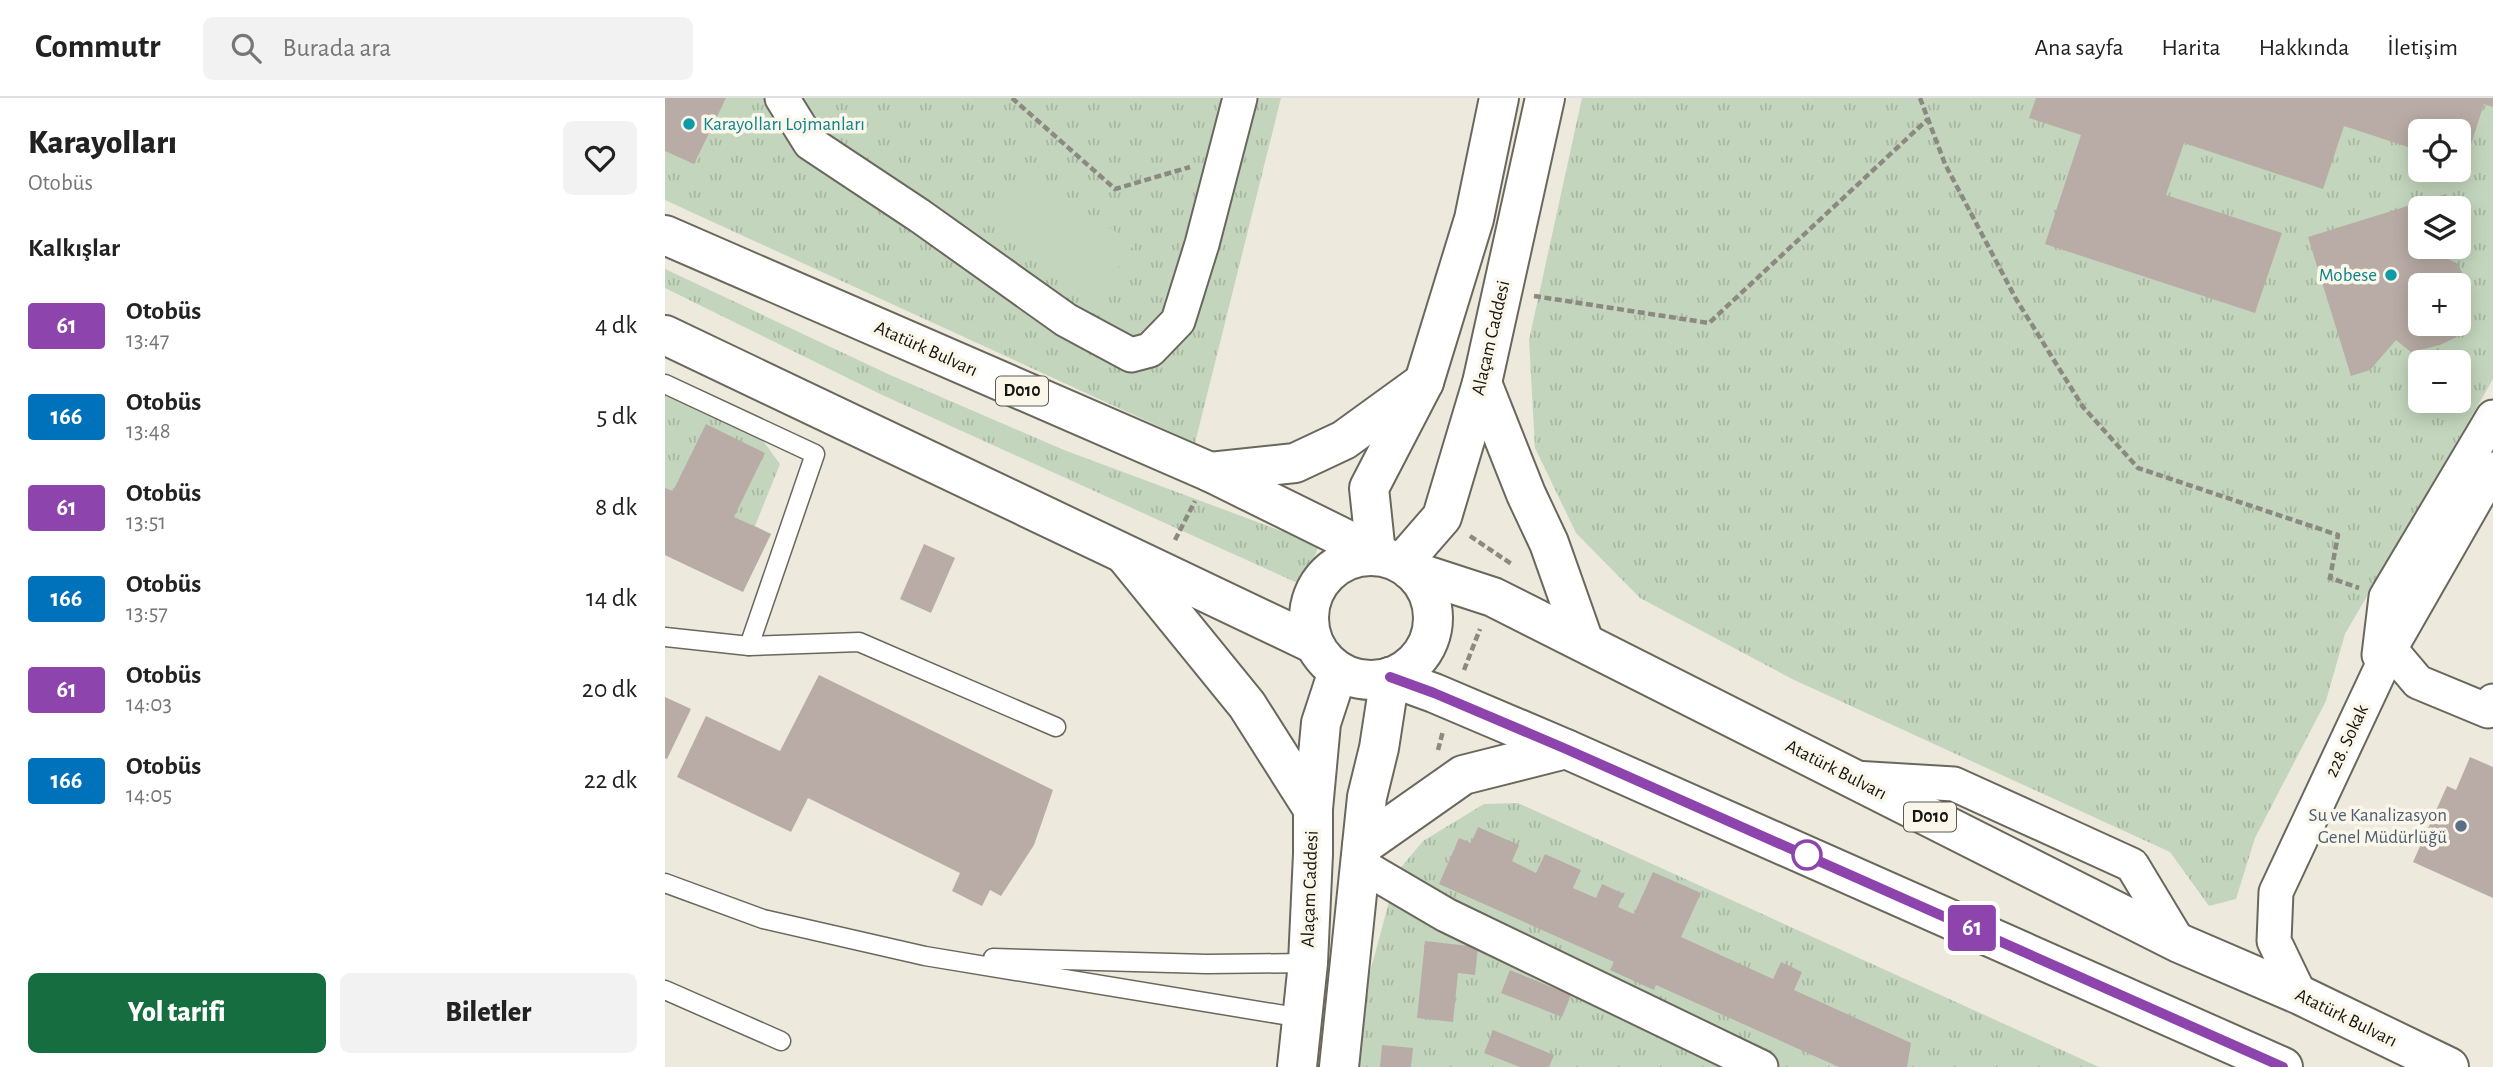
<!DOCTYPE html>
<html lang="tr">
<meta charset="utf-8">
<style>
body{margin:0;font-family:"Alegreya Sans",sans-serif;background:#f2f2f2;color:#222;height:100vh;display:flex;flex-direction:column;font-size:26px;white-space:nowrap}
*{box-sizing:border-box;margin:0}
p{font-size:23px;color:#767676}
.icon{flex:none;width:38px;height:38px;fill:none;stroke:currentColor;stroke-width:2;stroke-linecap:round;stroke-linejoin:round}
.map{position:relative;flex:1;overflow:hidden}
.details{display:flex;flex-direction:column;background:#fff;width:665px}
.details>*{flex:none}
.badge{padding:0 14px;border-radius:5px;font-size:24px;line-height:46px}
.buttons{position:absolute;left:1743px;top:21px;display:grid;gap:14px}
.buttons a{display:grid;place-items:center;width:63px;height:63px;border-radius:10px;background:#fff;box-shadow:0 4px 18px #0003;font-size:35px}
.map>.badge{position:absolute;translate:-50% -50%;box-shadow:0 0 0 4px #fff}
h2{padding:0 28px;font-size:26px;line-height:63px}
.round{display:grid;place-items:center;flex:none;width:74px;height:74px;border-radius:10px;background:#f2f2f2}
.overview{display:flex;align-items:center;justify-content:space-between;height:119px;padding:0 28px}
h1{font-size:33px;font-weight:800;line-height:52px}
.button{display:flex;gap:14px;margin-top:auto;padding:14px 28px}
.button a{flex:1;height:80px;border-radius:10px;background:#166d40;color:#fff;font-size:28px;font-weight:800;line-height:80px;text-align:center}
.button a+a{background:#f2f2f2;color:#222}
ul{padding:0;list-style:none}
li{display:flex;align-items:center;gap:21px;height:91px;padding:0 28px}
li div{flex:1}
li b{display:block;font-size:26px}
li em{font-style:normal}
li .badge{min-width:77px;font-weight:700;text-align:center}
header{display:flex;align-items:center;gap:42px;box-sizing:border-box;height:98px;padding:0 35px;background:#fff;border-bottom:2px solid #e0e0e0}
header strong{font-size:33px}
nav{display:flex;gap:38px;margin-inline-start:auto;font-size:24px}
.search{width:490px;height:63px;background:#f2f2f2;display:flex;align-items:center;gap:18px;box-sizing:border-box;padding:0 24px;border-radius:10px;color:#767676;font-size:26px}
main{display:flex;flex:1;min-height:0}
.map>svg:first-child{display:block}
</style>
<header>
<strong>Commutr</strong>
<div class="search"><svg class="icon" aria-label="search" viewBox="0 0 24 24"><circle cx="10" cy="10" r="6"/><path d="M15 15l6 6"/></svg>Burada ara</div>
<nav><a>Ana sayfa</a><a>Harita</a><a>Hakkında</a><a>İletişim</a></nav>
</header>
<main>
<section class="details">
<div class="overview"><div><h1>Karayolları</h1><p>Otobüs</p></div><a class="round"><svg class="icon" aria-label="heart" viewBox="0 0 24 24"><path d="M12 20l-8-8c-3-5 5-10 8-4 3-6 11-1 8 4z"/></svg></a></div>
<h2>Kalkışlar</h2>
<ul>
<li><span class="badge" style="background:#8e44ad;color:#fff">61</span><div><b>Otobüs</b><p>13:47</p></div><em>4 dk</em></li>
<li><span class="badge" style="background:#0072bc;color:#fff">166</span><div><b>Otobüs</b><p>13:48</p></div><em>5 dk</em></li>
<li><span class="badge" style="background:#8e44ad;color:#fff">61</span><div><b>Otobüs</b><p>13:51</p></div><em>8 dk</em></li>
<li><span class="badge" style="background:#0072bc;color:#fff">166</span><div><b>Otobüs</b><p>13:57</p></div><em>14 dk</em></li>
<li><span class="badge" style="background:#8e44ad;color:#fff">61</span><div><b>Otobüs</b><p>14:03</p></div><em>20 dk</em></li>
<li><span class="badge" style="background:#0072bc;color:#fff">166</span><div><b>Otobüs</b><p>14:05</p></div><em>22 dk</em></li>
</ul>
<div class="button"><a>Yol tarifi</a><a>Biletler</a></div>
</section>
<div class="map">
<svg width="1828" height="969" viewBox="0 0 1828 969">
<defs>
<pattern id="grass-tufts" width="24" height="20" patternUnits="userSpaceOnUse" patternTransform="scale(1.75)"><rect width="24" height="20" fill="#c3d6bd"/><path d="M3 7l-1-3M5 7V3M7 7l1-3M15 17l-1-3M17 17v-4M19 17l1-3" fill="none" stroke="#a7b7a1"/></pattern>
</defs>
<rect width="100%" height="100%" fill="#ede9dd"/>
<g fill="url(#grass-tufts)" fill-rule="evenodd">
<polygon points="0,0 616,0 530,345 0,102"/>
<path d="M 917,0 L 1828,0 L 1828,281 L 1680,536 L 1661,603 L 1590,740 L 1571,801 L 1544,808 L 1505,754 L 1127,581 L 975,500 L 911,435 L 870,350 L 864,242 ZM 1755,33 L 1794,33 L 1794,72 L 1755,72 ZM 1755,110 L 1794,110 L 1794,149 L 1755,149 ZM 1755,187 L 1794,187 L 1794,226 L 1755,226 ZM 1755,264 L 1794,264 L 1794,303 L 1755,303 Z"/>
<polygon points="0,171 223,276 399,352 654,447 639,488 213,295 0,190"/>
<polygon points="0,294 96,340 115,366 90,428 106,436 78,494 0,457"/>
<polygon points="853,705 1434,969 692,969 698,900 732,774 758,743 819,706"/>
</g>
<polygon fill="#c3d6bd" points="361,75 469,146 435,198 326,126"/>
<g fill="#b9aca6" fill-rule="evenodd">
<polygon points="0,0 61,0 29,66 0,53"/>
<polygon points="1371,0 1828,0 1828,9 1819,6 1799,68 1794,66 1794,33 1755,33 1755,53 1679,28 1658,91 1519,45 1501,97 1617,135 1590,215 1380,146 1416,37 1364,20"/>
<path d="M 1781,96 L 1786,110 L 1755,110 L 1755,149 L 1770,149 L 1767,153 L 1793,166 L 1805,191 L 1806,218 L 1797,236 L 1775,247 L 1746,254 L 1731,242 L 1705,272 L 1686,278 L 1643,139 ZM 1755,187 L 1794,187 L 1794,226 L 1755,226 Z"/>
<polygon points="41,326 100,355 69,419 106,436 78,494 0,457 0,390 8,393"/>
<polygon points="259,446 290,460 266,515 235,501"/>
<polygon points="154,577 388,692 369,747 336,798 325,792 317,808 287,793 295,775 143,700 126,734 12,679 41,618 115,653"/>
<polygon points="0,599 26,611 2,661 0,660"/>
<polygon points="1805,659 1828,669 1828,800 1748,764 1782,688 1791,692"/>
<polygon points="813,729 854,747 847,763 871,775 880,756 916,772 908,790 931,800 937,786 959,796 953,809 969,816 988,774 1036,795 1016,839 1108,881 1116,864 1137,874 1129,892 1246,945 1242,969 1174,969 991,887 989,892 945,872 949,864 774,786 794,740 806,745"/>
<polygon points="760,843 813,849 810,877 793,875 788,924 752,920"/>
<polygon points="845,872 906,897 897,919 836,895"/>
<polygon points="828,932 889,957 884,969 855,969 819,955"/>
<polygon points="717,947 748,950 746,969 715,969"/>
</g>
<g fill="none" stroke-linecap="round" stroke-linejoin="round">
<g stroke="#6a675c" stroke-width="21">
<g id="service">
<polyline points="0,286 150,356 84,548 0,539"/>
<polyline points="84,548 194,544 391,629"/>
<polyline points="0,785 98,821 260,858 637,920"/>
<polyline points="328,860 542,866 643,865"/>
<polyline points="0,892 116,943"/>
</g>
</g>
<g stroke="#6a675c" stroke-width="37">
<g id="minor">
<polyline points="117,0 145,45 255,118 401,222 466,257 485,252 513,223 537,146 575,0"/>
<polyline points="1725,551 1753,584 1823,613 1828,603"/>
<polyline points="1714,557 1721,499 1828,319"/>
<polyline points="1189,680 1289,686 1467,767 1514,845"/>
<polyline points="694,766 781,817 1096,969"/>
<polyline points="1635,897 1609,843 1611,794 1725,551 1828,371"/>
</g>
</g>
<g stroke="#6a675c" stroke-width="42">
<g id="secondary">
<polyline points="817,285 861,396 884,445 919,544"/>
<polyline points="711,456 704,390 759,284 809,121 834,0"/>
<polyline points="460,457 582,607 648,711"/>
<polyline points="737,465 777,419 817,285 880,0"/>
<polyline points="632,969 643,865 648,756 648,711 656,625 673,573"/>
<polyline points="674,969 702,699 714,650 725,579"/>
</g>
</g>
<g stroke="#6a675c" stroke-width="42">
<g id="trunk">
<polyline points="0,137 545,374 711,456"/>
<polyline points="0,237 649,546"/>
<polyline points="545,374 630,365 679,342 759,284"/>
<circle cx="706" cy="520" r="62"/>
<polyline points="745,472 828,499 1514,845 1635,897 1784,969"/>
<polyline points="725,579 769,595 901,651 1618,969"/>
<polyline points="697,748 798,677 901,651"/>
</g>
</g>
<g stroke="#8c8981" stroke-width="4.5" stroke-dasharray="7 3.5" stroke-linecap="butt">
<polyline points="347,0 450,91 525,69"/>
<polyline points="1255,0 1280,66 1351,201 1418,309 1473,370 1673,437 1665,480 1694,490"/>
<polyline points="869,198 1044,225 1263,21"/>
<polyline points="805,438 848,467"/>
<polyline points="510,442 530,403"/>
<polyline points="799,572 815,531"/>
<polyline points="773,652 778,633"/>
</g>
<use href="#service" stroke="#fff" stroke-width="18"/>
<use href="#minor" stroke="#fff" stroke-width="33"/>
<use href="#secondary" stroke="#fff" stroke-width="38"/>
<use href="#trunk" stroke="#fff" stroke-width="38"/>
</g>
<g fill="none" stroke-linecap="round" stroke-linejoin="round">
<g stroke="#fff" stroke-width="16">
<polyline id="line" points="725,579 769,595 901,651 1618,969"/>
</g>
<use href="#line" stroke="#8e44ad" stroke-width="10"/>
</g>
<g fill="#0f9aa8" stroke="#faf7ea" stroke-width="2.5">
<circle cx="24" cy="26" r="7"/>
<circle cx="1726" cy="177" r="7"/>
</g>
<circle fill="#5c6f8a" stroke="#faf7ea" stroke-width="2.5" cx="1796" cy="728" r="7"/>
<circle fill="#fff" stroke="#8e44ad" stroke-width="3.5" cx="1142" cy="757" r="14"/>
<g text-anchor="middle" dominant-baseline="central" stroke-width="7" stroke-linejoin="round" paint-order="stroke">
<g fill="#faf7ea" stroke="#5a5952" stroke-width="2">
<rect x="331" y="278.5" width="52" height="29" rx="5"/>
<rect x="1239" y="704.5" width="52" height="29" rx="5"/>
</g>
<g font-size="18" font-weight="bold" fill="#161511">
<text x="357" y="293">D010</text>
<text x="1265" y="719">D010</text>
</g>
<g font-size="19" fill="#0d838f" stroke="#faf7ea" text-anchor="start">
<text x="38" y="26">Karayolları Lojmanları</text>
<text x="1712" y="177" text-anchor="end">Mobese</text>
</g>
<g font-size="19" fill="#161511" stroke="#faf7ea">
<text transform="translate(826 240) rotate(-77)">Alaçam Caddesi</text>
<text transform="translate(261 251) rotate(24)">Atatürk Bulvarı</text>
<text transform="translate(1682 643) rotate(-65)">228. Sokak</text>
<text transform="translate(1171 672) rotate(27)">Atatürk Bulvarı</text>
<text transform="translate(645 791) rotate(-88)">Alaçam Caddesi</text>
<text transform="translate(1681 920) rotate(26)">Atatürk Bulvarı</text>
</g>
<g font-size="19" fill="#4e5e75" stroke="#faf7ea" text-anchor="end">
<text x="1782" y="717">Su ve Kanalizasyon<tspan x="1782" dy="22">Genel Müdürlüğü</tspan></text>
</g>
</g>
</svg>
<div class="buttons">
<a><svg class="icon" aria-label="locate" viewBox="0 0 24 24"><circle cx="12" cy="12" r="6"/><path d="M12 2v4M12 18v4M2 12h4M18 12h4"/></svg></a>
<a><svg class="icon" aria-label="layers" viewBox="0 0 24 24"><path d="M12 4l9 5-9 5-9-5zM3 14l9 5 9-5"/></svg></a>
<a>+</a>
<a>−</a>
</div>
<b class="badge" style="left:1307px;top:830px;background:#8e44ad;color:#fff">61</b>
</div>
</main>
